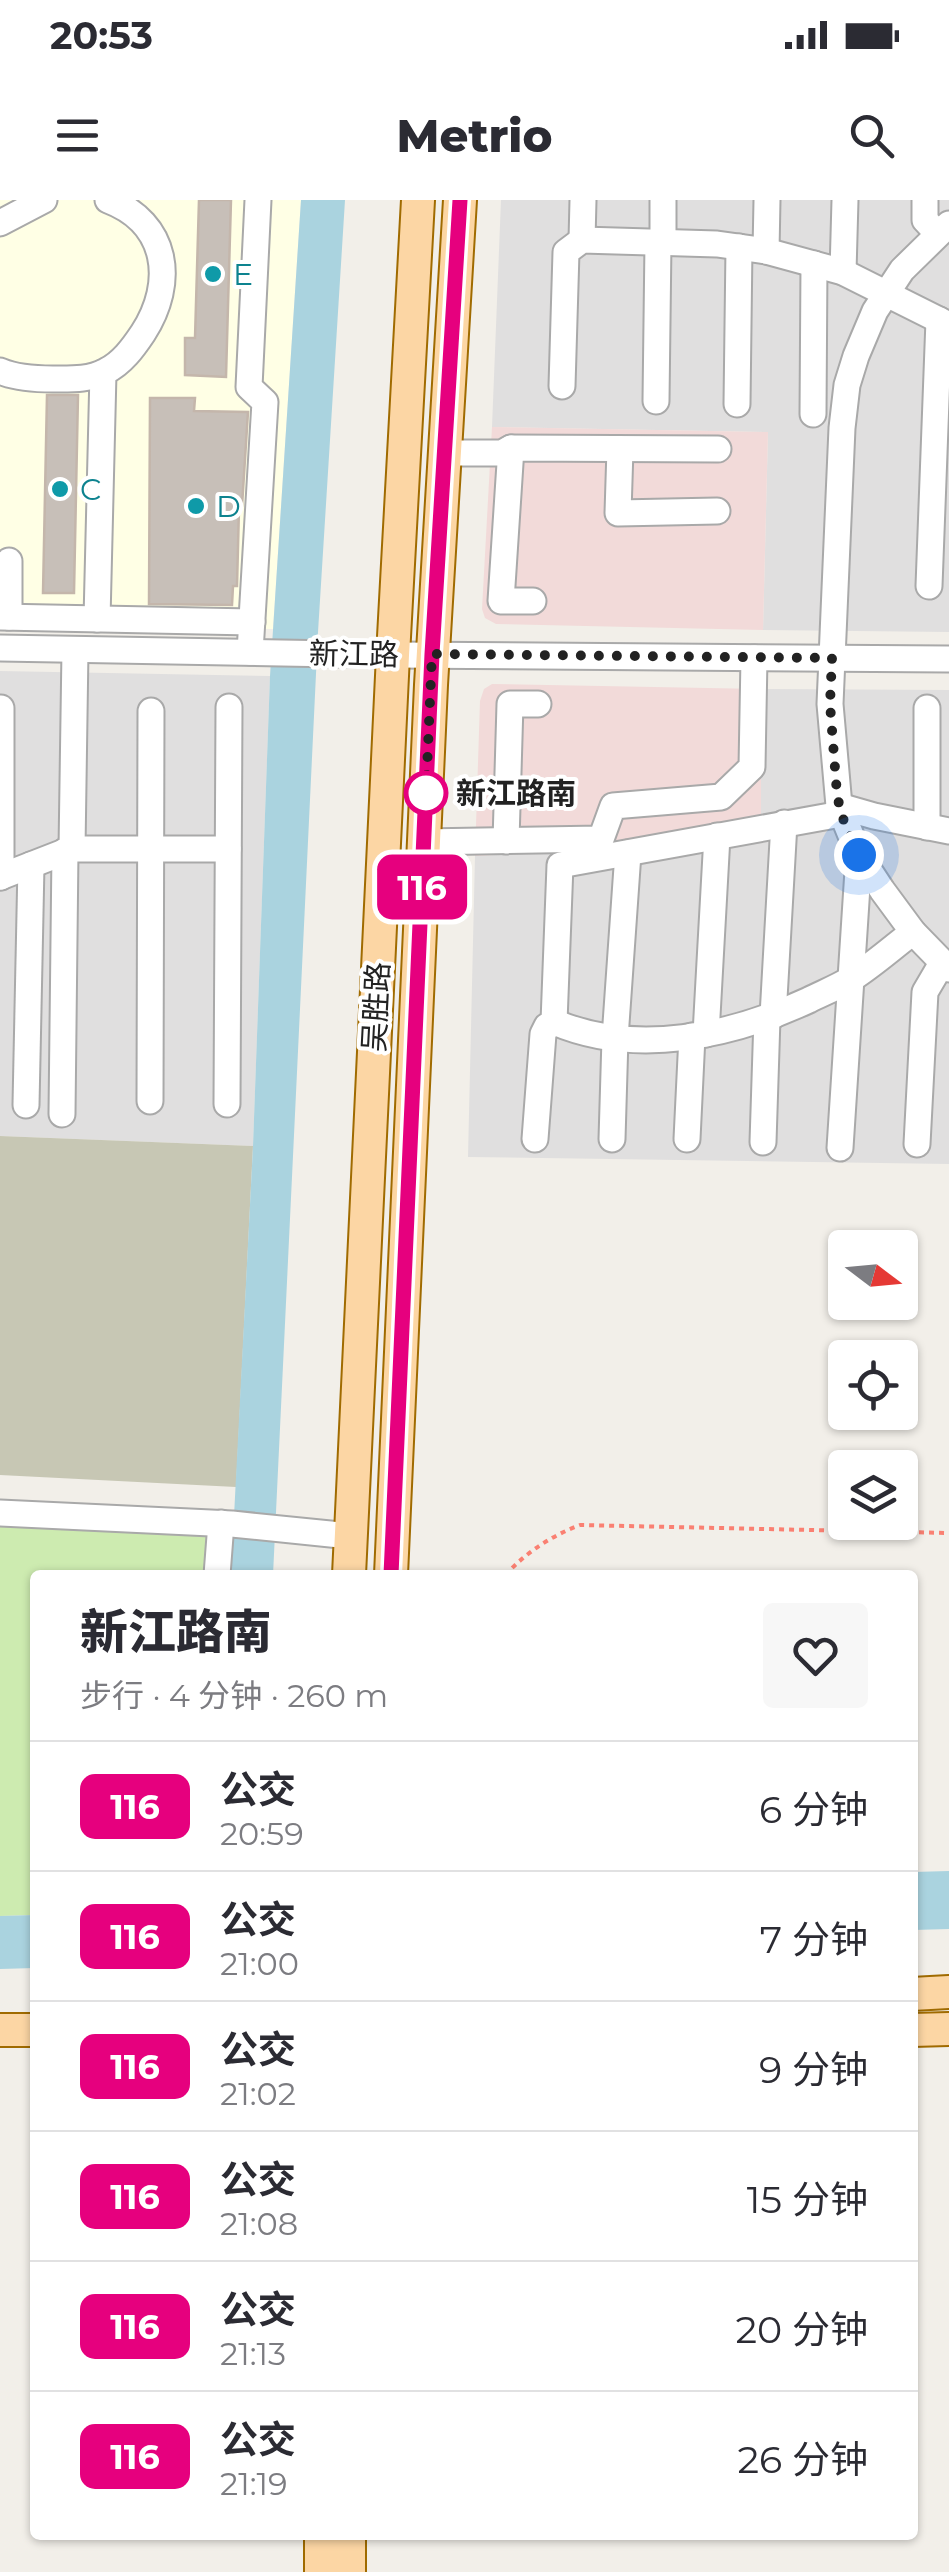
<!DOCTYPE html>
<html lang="zh">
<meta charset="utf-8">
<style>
body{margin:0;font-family:Montserrat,"Noto Sans SC",sans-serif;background:#f7f7f7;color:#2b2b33;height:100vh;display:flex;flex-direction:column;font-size:38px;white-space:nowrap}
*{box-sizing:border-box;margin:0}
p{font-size:32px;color:#7c7c81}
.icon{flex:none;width:55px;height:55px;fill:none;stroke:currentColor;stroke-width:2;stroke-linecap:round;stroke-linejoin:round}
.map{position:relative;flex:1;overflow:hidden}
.drawer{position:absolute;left:30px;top:1370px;width:888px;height:970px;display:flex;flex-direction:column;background:#fff;border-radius:10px;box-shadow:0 2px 8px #0004}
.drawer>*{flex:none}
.badge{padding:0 20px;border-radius:15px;font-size:35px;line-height:65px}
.needle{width:65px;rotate:106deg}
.controls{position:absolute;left:828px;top:1030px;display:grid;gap:20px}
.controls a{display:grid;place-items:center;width:90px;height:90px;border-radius:10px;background:#fff;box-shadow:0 2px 8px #0004;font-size:50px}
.you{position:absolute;width:50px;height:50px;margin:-25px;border:8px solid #fff;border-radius:50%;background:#1a73e8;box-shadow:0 0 0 15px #1a73e833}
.map>.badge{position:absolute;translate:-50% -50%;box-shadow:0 0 0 5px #fff}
.round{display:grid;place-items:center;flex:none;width:105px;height:105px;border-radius:10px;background:#f7f7f7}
.headline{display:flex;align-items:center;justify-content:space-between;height:170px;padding:0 50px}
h1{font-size:48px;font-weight:800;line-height:75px}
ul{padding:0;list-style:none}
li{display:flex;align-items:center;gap:30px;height:130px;padding:0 50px;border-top:2px solid #e1e1e2}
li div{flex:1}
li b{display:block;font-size:38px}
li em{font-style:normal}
li .badge{min-width:110px;font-weight:700;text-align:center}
.status{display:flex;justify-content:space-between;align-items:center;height:70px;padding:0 50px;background:#fff;direction:ltr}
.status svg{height:28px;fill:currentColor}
header{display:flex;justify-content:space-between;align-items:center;height:130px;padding:0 50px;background:#fff;font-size:45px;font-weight:800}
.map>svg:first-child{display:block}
</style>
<div class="status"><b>20:53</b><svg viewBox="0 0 49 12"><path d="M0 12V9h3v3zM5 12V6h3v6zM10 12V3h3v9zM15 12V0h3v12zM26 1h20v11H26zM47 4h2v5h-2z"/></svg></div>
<header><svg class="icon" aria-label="menu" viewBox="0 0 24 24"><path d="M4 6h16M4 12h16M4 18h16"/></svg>Metrio<svg class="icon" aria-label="search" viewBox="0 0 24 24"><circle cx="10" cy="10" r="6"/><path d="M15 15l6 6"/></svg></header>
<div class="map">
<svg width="949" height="2372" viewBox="0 0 949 2372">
<rect width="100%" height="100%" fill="#f2efe9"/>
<g fill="#e0dfdf">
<polygon points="501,0 949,0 949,432 763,430 768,232 492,227"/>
<polygon points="0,471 270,476 253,946 0,936"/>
<polygon points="761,489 949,490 949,964 468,957 475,656 537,653 761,617"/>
</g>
<g fill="#f2dad9">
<polygon points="492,227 768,232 763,430 496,424 485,418 482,409"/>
<polygon points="492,484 761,489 761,617 537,653 475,656 480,501 484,489"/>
</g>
<polygon fill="#ffffe5" points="0,0 301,0 273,429 0,425"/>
<polygon fill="#c7c7b4" points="0,936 253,946 236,1287 0,1275"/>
<polygon fill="#cdebb0" points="0,1322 212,1332 208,1375 35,1375 35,1715 0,1716"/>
<g fill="#aad3df">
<polygon points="301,0 345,0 318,432 273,1375 231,1375 253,946 270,476"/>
<polygon points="949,1671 949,1729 913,1730 913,1672"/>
<polygon points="35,1715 35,1768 0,1769 0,1716"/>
</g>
<g fill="#c7bfb8" stroke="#c4b6ab" stroke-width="2.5">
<polygon points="199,0 231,0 226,177 185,175 185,138 195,138"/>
<polygon points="47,195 78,195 74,393 43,393"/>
<polygon points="150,198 195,198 194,211 248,212 242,306 239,308 237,386 233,386 232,405 149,404"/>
</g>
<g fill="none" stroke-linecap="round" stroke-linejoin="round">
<g stroke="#a9a9a9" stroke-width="29">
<g id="minor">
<polyline points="925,0 925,20 937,33"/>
<polyline points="0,23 44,0"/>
<polyline points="949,24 902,70 875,111 856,156 847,185 842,228 830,504 839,606 859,655 882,690 913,732 949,769"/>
<polyline points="582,40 583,0"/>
<polyline points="663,42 663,0"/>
<polyline points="766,51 767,0"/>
<polyline points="843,72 845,0"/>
<path d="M 0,171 C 16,178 35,179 53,179 C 71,179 89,180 106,171 C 122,163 133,148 143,133 C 176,82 168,23 108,0"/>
<polyline points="562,186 566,52 582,40 717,44 766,51 843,72 949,125"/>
<polyline points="656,201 658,42"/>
<polyline points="737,204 739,47"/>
<polyline points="813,214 814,64"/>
<polyline points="511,248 501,401 533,401"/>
<polyline points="620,249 618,313 717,311"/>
<polyline points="445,253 502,253 511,248 718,249"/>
<polyline points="929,386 939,120"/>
<polyline points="0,417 252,422"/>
<polyline points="9,417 9,361"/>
<polyline points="97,419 103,173"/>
<polyline points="0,448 393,455 949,459"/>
<polyline points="250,452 265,202 249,187 258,0"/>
<polyline points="1,508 1,677"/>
<polyline points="927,508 927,627"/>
<polyline points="839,606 874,616 949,631"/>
<polyline points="506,641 510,504 538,504"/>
<polyline points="424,642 601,639 613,606 721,597 752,567 754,458"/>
<polyline points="72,649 75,450"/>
<polyline points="0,677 72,649 228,649"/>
<polyline points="773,816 784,623"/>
<path d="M 554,822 C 636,857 731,836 809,800 C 823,793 838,787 851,779 C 873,765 893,747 913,732"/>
<polyline points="706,834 717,636"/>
<polyline points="150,901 151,511"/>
<polyline points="227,904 229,507"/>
<polyline points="26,905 31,665"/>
<polyline points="62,914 65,651"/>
<polyline points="535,939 543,834 547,826 554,822 560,665 841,614"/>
<polyline points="612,939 615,838 628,653"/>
<polyline points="687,939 692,836"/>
<polyline points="763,942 767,818"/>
<polyline points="917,944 925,792 942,763"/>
<polyline points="840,948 859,655"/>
<polyline points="0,1313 232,1324 350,1336"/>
<polyline points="217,1375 221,1323"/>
</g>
</g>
<g stroke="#a06b00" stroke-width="36">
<g id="major">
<polyline points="349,1375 393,455 418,0"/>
<polyline points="391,1375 431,485 460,0"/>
<polyline points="912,1794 949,1792"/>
<polyline points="0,1830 35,1830"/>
<polyline points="912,1830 949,1829"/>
<polyline points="321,2372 321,2335"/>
<polyline points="349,2372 349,2335"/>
</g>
</g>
<path stroke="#fa8072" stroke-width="4" stroke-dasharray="5 5" stroke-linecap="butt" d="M 505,1375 C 527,1352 551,1336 580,1325 L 949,1333"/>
<use href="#minor" stroke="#fff" stroke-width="25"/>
<use href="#major" stroke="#fcd6a4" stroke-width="32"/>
</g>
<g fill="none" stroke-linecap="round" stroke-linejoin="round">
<g stroke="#fff" stroke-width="22">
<polyline id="line" points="391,1375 432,454 460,0"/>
</g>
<use href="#line" stroke="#e6007e" stroke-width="15"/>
<polyline stroke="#222" stroke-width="10" stroke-dasharray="0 18" points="426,593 432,454 832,458 830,504 837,594 841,614 859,655"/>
</g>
<g fill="#0f9aa8" stroke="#fff" stroke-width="4">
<circle cx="213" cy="74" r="10"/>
<circle cx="60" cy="289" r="10"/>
<circle cx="196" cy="306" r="10"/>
</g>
<circle fill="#fff" stroke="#e6007e" stroke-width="5" cx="426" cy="593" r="20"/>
<g text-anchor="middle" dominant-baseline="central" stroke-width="8" stroke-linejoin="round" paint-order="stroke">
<g font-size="30" fill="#0d838f" stroke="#fff" text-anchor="start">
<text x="233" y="74">E</text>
<text x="80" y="289">C</text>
<text x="216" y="306">D</text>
</g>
<g font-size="30" fill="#222" stroke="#fff">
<text transform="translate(354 454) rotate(1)">新江路</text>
<text transform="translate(376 807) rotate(-87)">吴胜路</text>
</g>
<g font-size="30" font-weight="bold" fill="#222" stroke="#fff" text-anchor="start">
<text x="456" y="593">新江路南</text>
</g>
</g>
</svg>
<div class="controls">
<a><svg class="needle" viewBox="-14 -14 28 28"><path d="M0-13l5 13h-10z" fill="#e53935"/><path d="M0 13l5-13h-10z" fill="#7c7c81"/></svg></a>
<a><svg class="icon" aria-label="locate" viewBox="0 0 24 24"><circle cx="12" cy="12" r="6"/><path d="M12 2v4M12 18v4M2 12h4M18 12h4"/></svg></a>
<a><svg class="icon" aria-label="layers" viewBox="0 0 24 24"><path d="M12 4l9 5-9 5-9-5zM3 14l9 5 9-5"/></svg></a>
</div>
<div class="you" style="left:859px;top:655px"></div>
<b class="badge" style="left:422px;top:687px;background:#e6007e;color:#fff">116</b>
<section class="drawer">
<div class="headline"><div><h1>新江路南</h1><p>步行 · 4 分钟 · 260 m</p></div><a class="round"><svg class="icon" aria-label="heart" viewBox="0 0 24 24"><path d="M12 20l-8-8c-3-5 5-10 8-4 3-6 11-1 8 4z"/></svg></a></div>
<ul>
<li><span class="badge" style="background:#e6007e;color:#fff">116</span><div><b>公交</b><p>20:59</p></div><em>6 分钟</em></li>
<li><span class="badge" style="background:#e6007e;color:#fff">116</span><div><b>公交</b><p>21:00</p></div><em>7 分钟</em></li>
<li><span class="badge" style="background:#e6007e;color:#fff">116</span><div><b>公交</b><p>21:02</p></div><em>9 分钟</em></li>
<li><span class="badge" style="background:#e6007e;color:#fff">116</span><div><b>公交</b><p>21:08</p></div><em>15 分钟</em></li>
<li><span class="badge" style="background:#e6007e;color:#fff">116</span><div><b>公交</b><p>21:13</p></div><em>20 分钟</em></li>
<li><span class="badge" style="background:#e6007e;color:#fff">116</span><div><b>公交</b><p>21:19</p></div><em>26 分钟</em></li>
</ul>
</section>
</div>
